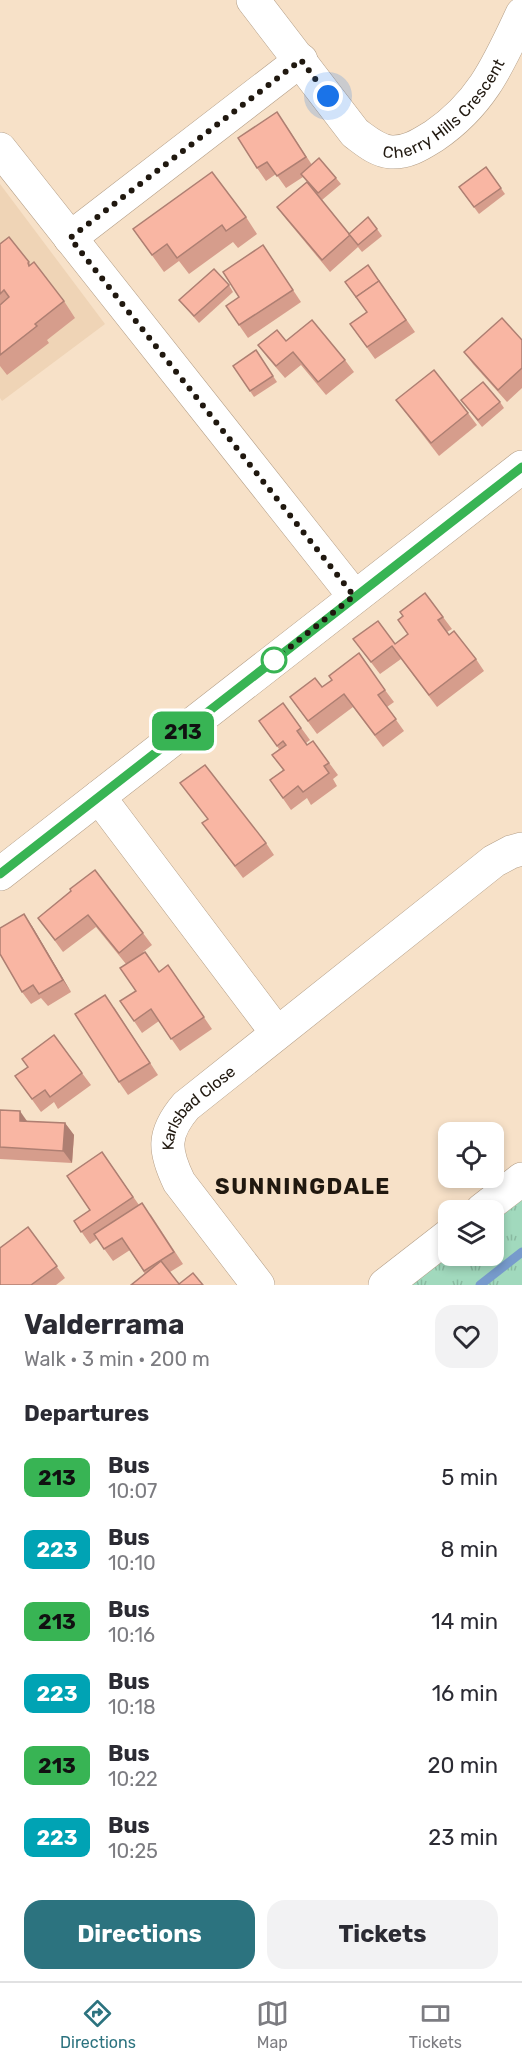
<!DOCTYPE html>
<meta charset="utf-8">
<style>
body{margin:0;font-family:Rubik,sans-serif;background:#f2f2f3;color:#2b2b33;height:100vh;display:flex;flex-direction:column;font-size:22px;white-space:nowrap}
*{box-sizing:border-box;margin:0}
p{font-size:20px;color:#7c7c81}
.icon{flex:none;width:33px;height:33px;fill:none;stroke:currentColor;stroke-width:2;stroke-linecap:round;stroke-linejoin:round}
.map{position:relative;height:1285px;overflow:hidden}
.details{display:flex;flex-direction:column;background:#fff;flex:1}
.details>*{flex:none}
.badge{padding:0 12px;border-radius:9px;font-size:21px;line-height:39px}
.tools{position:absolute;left:438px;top:1122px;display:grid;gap:12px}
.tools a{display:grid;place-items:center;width:66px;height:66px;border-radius:12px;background:#fff;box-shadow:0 3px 9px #0003;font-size:30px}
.you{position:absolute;width:30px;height:30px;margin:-15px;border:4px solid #fff;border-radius:50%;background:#1a73e8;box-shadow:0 0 0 9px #1a73e833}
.map>.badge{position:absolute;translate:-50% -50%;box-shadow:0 0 0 3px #fff}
h2{padding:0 24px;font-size:22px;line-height:54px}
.round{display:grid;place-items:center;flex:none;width:63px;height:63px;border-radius:18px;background:#f2f2f3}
.overview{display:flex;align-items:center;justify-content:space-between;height:102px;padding:0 24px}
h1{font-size:28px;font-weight:700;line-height:45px}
.cta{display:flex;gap:12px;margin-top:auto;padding:12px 24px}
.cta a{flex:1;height:69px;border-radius:18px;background:#2c737f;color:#fff;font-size:24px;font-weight:700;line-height:69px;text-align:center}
.cta a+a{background:#f2f2f3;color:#2b2b33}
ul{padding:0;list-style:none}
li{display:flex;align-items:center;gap:18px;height:72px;padding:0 24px}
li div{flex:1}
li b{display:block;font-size:22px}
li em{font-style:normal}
li .badge{min-width:66px;font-weight:700;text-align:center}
.dock{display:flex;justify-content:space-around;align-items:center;height:84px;border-top:2px solid #e1e1e2;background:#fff;font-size:16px;color:#7c7c81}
.dock a{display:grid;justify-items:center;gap:3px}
.dock .selected{color:#2c737f}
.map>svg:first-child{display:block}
</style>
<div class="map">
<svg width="522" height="1285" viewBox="0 0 522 1285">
<defs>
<pattern id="park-tufts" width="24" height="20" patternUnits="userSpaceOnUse" patternTransform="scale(1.5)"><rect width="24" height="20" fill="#a1d9bd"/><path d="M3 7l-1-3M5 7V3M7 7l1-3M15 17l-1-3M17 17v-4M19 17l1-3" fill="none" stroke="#8abaa1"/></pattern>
</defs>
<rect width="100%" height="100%" fill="#f7e1c8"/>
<polygon fill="#efd4b6" points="0,184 105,324 2,401 0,398"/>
<polygon fill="url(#park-tufts)" points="522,1193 522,1285 405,1285 448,1256 494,1256 494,1216"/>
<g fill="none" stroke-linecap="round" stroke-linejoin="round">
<polyline stroke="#779bcc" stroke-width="9" points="480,1285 522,1252"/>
<g stroke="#b49f88" stroke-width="34">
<g id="minor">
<path id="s1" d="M 253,0 L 355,133 C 366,141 377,151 391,152 C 408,153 421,144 434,136 C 482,103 498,65 522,14"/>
<polyline points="0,149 354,596"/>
<polyline points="70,238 301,60"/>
<polyline points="99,797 277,1033"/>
<polyline points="482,1210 522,1179"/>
<path id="s2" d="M 258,1285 L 179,1182 C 164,1151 162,1134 186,1106 L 494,861 L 511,852 L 522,849"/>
<polyline points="385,1285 448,1236"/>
</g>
</g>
<g stroke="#b49f88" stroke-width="34">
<polyline id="tertiary" points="0,874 522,467"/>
</g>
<use href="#minor" stroke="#fff" stroke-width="33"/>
<use href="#tertiary" stroke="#fff" stroke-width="33"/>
</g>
<g fill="#d69d8c">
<polygon points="286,125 312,165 336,178 341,184 322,200 309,185 349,234 377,229 382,236 362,252 358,247 330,272 286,219 277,207 307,182 303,177 286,188 276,174 266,181 257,168"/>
<polygon points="486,167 505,194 479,214 459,187"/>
<polygon points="246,217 257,234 238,248 233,242 189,274 179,261 164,272 133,229"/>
<polygon points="9,237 31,265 64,301 75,318 47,340 49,343 7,375 0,366 0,244"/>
<polygon points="263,245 301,302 248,338 239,325 239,297"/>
<polygon points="345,282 388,293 415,332 375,359 350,324 367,312"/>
<polygon points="229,285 233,292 199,323 179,300"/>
<polygon points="522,340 522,388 507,402 473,364 464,352"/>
<polygon points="286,341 345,360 354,372 326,395 301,365 285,378 267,357 258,345"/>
<polygon points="256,350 277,382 254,397 233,366"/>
<polygon points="396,400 468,413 477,425 439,456 405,412"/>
<polygon points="461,400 500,402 504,408 482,427"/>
<polygon points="443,617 452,629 447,632 449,635 476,659 484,671 437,707 401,659 380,674 353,639 395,644"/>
<polygon points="385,690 394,702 387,707 404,731 383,747 353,707 317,734 290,697"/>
<polygon points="283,703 310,740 306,743 307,745 313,741 338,775 333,779 337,786 311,805 307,798 291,810 270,780 283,770 272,755 279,749 259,721"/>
<polygon points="202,823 266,843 274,855 243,878"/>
<polygon points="71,891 143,933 152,945 143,952 159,972 168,965 212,1029 180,1051 159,1021 142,1033 134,1021 136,991 126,964 96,927 63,952 38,918"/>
<polygon points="32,926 71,992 48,1006 41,998 31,1004 22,992"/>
<polygon points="114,1007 158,1075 128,1095 119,1082"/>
<polygon points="82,1073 91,1085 58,1109 54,1102 41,1112 15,1076"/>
<polygon points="0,1110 27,1121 65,1123 74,1135 72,1163 0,1159"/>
<polygon points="102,1152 139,1205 151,1215 183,1264 170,1272 179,1284 203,1285 131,1285 145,1274 130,1250 113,1261 97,1239 90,1244 74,1221 90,1210"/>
<polygon points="28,1227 65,1278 56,1285 0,1285"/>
</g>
<g fill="#ae7f72">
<polygon points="24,914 32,926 71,992 63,980"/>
<polygon points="20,1111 29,1124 20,1121"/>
<polygon points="65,1123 74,1135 72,1163 63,1151"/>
</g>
<g fill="#f9b6a3" stroke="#ae7f72" stroke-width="1.5">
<polygon points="277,112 306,157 277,176 267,162 257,168 238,138"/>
<polygon points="319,158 336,178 318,193 301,174"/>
<polygon points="486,167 501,188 474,207 459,187"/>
<polygon points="212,172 246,217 226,231 222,225 177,258 167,244 152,255 133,229"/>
<polygon points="307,182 350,235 322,260 277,207"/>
<polygon points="368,217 377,229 358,245 349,234"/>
<polygon points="9,237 29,262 28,263 29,266 34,262 64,301 35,324 37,326 0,355 0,305 9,297 4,290 0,294 0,244"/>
<polygon points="263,245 293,290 239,325 226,306 239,297 223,272"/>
<polygon points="368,265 379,281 356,297 345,282"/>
<polygon points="214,269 229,285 194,316 179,300"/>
<polygon points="379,281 406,320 367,347 350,324 367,312 356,297"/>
<polygon points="502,318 522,340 522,368 498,390 464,352"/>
<polygon points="312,320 345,360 318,382 293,352 276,366 258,345 277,330 286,341"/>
<polygon points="256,350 273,376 250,391 233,366"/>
<polygon points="434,370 468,413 431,443 396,400"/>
<polygon points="483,382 500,402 478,420 461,400"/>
<polygon points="425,593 443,617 438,620 449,635 454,631 476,659 429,695 392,646 371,662 353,639 378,621 395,644 408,634 398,620 403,616 400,612"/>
<polygon points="359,653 385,690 378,695 396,719 375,735 344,694 308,721 290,697 315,678 322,687 332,680 329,676"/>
<polygon points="283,703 301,728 297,731 307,745 313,741 329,763 324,766 329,773 303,792 298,786 283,798 270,780 284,770 272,755 286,745 283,741 277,746 259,721"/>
<polygon points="205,765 266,843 235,866 202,823 208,819 180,783"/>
<polygon points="95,870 143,933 119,953 88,915 55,940 38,918 71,891 70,889"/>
<polygon points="24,914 63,980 39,994 33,985 22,992 0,954 0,928"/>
<polygon points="145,952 159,972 168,965 204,1017 171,1039 151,1009 134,1021 120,1001 136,991 120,968"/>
<polygon points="105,995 150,1063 119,1082 75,1014"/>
<polygon points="54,1035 82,1073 50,1097 45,1090 32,1099 15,1076 28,1067 22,1059"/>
<polygon points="0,1110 20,1111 20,1121 65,1123 63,1151 0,1147"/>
<polygon points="102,1152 133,1197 81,1232 74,1221 90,1210 67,1176"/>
<polygon points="142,1203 174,1252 144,1271 122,1238 104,1249 94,1234"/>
<polygon points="28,1227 57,1266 31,1285 0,1285 0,1248"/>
<polygon points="161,1261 179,1284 193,1273 203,1285 131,1285"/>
</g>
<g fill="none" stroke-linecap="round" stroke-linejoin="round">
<g stroke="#fff" stroke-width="14">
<polyline id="line" points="0,874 522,467"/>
</g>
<use href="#line" stroke="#38b454" stroke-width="9"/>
<polyline stroke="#20180f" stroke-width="6" stroke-dasharray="0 10.8" points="274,660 354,596 70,238 301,60 328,96"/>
</g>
<circle fill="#fff" stroke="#38b454" stroke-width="3" cx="274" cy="660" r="12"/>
<g text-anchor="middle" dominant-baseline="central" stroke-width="4.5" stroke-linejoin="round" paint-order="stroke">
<g font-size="16" fill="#20180f" stroke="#f7e1c8">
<text stroke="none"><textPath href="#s1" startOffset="279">Cherry Hills Crescent</textPath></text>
<text stroke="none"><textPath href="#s2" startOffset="218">Karlsbad Close</textPath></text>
</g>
<g font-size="22" font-weight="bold" letter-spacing="1.5" fill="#20180f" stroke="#f7e1c8">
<text x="303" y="1186">SUNNINGDALE</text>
</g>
</g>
</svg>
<div class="tools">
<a><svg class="icon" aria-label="locate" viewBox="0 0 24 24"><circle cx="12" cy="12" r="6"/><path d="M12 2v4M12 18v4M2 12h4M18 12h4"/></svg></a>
<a><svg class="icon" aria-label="layers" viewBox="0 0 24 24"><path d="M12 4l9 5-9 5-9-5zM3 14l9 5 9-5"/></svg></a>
</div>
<div class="you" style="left:328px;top:96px"></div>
<b class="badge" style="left:183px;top:731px;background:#38b454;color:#111">213</b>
</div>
<section class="details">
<div class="overview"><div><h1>Valderrama</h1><p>Walk · 3 min · 200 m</p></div><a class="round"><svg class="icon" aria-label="heart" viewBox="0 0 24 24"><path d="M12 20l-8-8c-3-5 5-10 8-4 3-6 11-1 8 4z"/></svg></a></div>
<h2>Departures</h2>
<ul>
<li><span class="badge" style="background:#38b454;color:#111">213</span><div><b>Bus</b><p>10:07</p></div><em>5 min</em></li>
<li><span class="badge" style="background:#00a3b4;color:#fff">223</span><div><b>Bus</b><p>10:10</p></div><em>8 min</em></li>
<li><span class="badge" style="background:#38b454;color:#111">213</span><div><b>Bus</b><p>10:16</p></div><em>14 min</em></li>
<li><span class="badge" style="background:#00a3b4;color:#fff">223</span><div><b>Bus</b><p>10:18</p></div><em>16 min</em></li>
<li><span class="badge" style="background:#38b454;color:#111">213</span><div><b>Bus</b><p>10:22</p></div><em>20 min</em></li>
<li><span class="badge" style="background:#00a3b4;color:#fff">223</span><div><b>Bus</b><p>10:25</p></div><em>23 min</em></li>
</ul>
<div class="cta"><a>Directions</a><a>Tickets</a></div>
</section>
<nav class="dock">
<a class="selected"><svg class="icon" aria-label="directions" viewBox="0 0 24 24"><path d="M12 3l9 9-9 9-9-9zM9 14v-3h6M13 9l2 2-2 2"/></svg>Directions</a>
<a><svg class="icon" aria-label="map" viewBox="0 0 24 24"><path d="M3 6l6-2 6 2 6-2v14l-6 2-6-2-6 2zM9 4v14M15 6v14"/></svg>Map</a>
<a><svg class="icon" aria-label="tickets" viewBox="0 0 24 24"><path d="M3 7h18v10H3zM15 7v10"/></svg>Tickets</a>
</nav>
